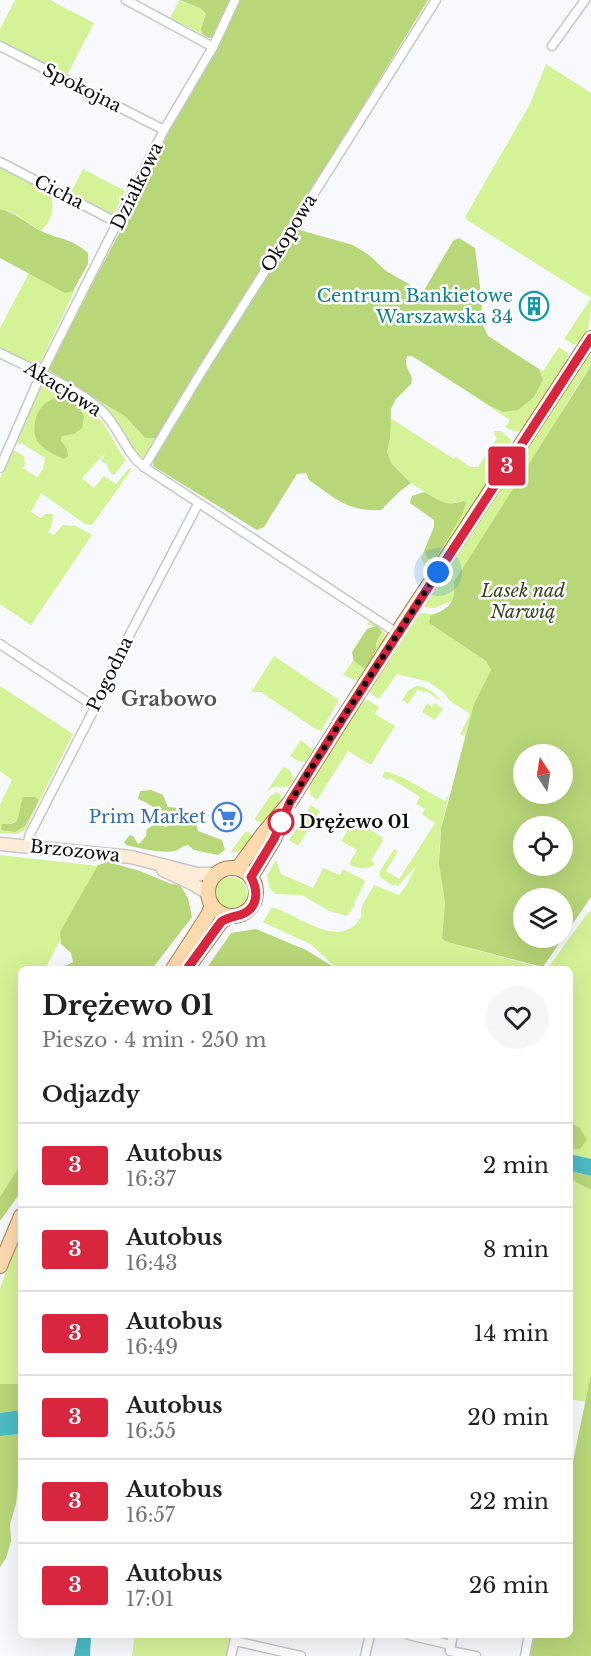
<!DOCTYPE html>
<html lang="pl">
<meta charset="utf-8">
<style>
body{margin:0;font-family:"Libre Baskerville",serif;background:#f6f6f6;color:#202124;height:100vh;display:flex;flex-direction:column;font-size:22px;white-space:nowrap}
*{box-sizing:border-box;margin:0}
p{font-size:20px;color:#757577}
.icon{flex:none;width:33px;height:33px;fill:none;stroke:currentColor;stroke-width:2;stroke-linecap:round;stroke-linejoin:round}
.map{position:relative;flex:1;overflow:hidden}
.sheet{position:absolute;left:18px;top:966px;width:555px;height:672px;display:flex;flex-direction:column;background:#fff;border-radius:9px;box-shadow:0 6px 24px #0002}
.sheet>*{flex:none}
.badge{padding:0 12px;border-radius:4px;font-size:21px;line-height:39px}
.needle{width:39px;rotate:348deg}
.tools{position:absolute;left:513px;top:744px;display:grid;gap:12px}
.tools a{display:grid;place-items:center;width:60px;height:60px;border-radius:50%;background:#fff;box-shadow:0 6px 24px #0002;font-size:30px}
.you{position:absolute;width:30px;height:30px;margin:-15px;border:4px solid #fff;border-radius:50%;background:#1a73e8;box-shadow:0 0 0 9px #1a73e833}
.map>.badge{position:absolute;translate:-50% -50%;box-shadow:0 0 0 3px #fff}
h2{padding:0 24px;font-size:22px;line-height:54px}
.round{display:grid;place-items:center;flex:none;width:63px;height:63px;border-radius:32px;background:#f6f6f6}
.overview{display:flex;align-items:center;justify-content:space-between;height:102px;padding:0 24px}
h1{font-size:28px;font-weight:800;line-height:45px}
ul{padding:0;list-style:none}
li{display:flex;align-items:center;gap:18px;height:84px;padding:0 24px;border-top:2px solid #e0e0e0}
li div{flex:1}
li b{display:block;font-size:22px}
li em{font-style:normal}
li .badge{min-width:66px;font-weight:700;text-align:center}
.map>svg:first-child{display:block}
</style>
<div class="map">
<svg width="591" height="1656" viewBox="0 0 591 1656">
<rect width="100%" height="100%" fill="#f8f9fc"/>
<g fill="#d4f397" fill-rule="evenodd">
<polygon points="15,0 50,0 94,23 67,75 0,41 0,29"/>
<polygon points="179,1 200,8 206,14 201,29 202,34 170,18"/>
<polygon points="546,64 591,93 591,298 467,220 465,217 530,104"/>
<path d="M 0,166 L 51,192 C 54,209 53,219 41,231 L 12,212 L 0,209 Z"/>
<polygon points="83,169 125,191 114,214 108,214 70,194"/>
<polygon points="29,273 73,291 76,288 40,363 31,366 0,348 0,328"/>
<path d="M 591,298 C 591,317 591,335 575,345 L 564,339 Z"/>
<polygon points="559,347 568,353 568,362 524,430 515,432 505,427 510,420 439,373 453,381 543,380 539,369 543,371"/>
<polygon points="591,350 591,366 573,393 455,592 453,600 435,608 425,607 425,603 445,571"/>
<polygon points="48,367 50,371 126,417 145,438 157,438 146,456 141,458 134,452 113,416 52,375 48,371"/>
<path d="M 42,384 C 61,394 85,403 100,419 C 110,431 115,447 126,460 L 115,474 L 113,475 L 109,471 L 107,464 L 101,461 L 105,453 L 82,478 L 94,488 L 104,476 L 116,484 L 129,468 L 132,469 L 92,525 L 85,524 L 41,493 L 31,512 L 41,518 L 45,514 L 53,514 L 52,524 L 48,532 L 54,535 L 63,525 L 76,526 L 92,535 L 31,625 L 0,604 L 0,478 L 12,451 L 14,450 L 25,457 L 24,461 L 26,463 L 23,468 L 37,477 L 43,469 L 45,458 L 21,443 L 20,445 L 17,442 ZM 59,396 L 74,434 L 62,436 L 61,441 Z"/>
<polygon points="390,418 454,459 456,457 470,467 478,467 497,438 494,434 495,431 501,431 511,440 512,445 451,540 433,566 425,568 421,557 424,551 429,560 435,560 466,506 464,501 449,504 442,503 411,483 392,464 387,452 390,439"/>
<path d="M 422,613 L 435,614 L 430,616 L 429,623 L 486,661 L 491,670 L 474,704 L 472,717 L 464,736 L 460,734 L 470,714 L 450,701 L 443,692 L 429,682 L 397,674 L 379,699 C 374,696 370,694 369,688 L 417,614 Z"/>
<path d="M 370,621 C 395,637 386,639 372,661 L 376,651 L 376,641 L 379,637 L 374,626 L 367,624 Z"/>
<polygon points="274,656 339,700 321,731 314,728 261,692 251,692"/>
<polygon points="354,659 364,668 367,667 356,681 343,675"/>
<path d="M 0,686 L 73,734 L 25,830 L 16,834 L 0,833 L 0,805 L 12,780 L 0,771 ZM 33,797 L 39,800 L 26,825 L 1,826 L 16,822 L 21,810 L 21,801 Z"/>
<path d="M 416,686 C 426,686 436,693 442,702 L 426,691 L 424,693 L 418,689 L 408,704 L 402,700 L 409,690 Z"/>
<polygon points="368,700 379,707 375,714 395,726 371,765 348,751 317,800 310,794 310,786 360,702"/>
<polygon points="427,703 432,707 435,703 443,709 435,720 422,712"/>
<polygon points="301,740 313,750 305,762 296,760 290,756"/>
<path d="M 283,767 L 290,770 L 294,779 L 289,786 C 284,788 279,786 274,787 C 265,790 257,809 251,816 Z"/>
<path d="M 385,771 L 402,777 L 445,801 L 449,794 L 441,829 L 439,852 L 445,902 L 442,939 L 447,942 L 545,969 L 337,969 L 312,945 L 263,922 L 272,907 C 297,914 338,950 359,920 C 364,913 360,918 361,911 C 362,903 370,893 374,885 L 399,895 L 406,886 L 416,866 L 398,886 L 392,885 L 380,877 L 380,871 L 394,849 L 398,851 L 386,871 L 399,879 L 435,823 L 422,814 L 425,809 L 416,804 L 420,797 L 390,778 L 388,780 L 382,777 Z"/>
<polygon points="276,792 280,794 281,799 269,818 262,823 256,821 255,818 270,796"/>
<polygon points="311,805 320,811 298,846 289,840"/>
<path d="M 354,820 L 382,837 L 383,841 L 371,860 L 375,864 C 370,869 357,869 350,865 L 350,862 L 357,850 L 341,841 Z"/>
<polygon points="245,832 249,832 253,836 243,850 230,853"/>
<polygon points="0,855 99,866 45,969 21,969 21,1179 0,1210"/>
<polygon points="276,860 281,874 313,888 323,868 340,875 343,869 364,880 365,882 354,904 355,905 347,916 329,911 302,895 275,894 269,887 267,875"/>
<circle cx="231" cy="893" r="16"/>
<polygon points="591,911 591,1159 570,1154 570,1149 580,1149 580,1128 570,1122 570,969 547,969 587,914"/>
<polygon points="570,1179 591,1190 591,1374 586,1402 570,1399"/>
<polygon points="21,1232 21,1384 0,1384 0,1288"/>
<polygon points="135,1635 232,1635 226,1656 132,1656"/>
</g>
<g fill="#b8d778" fill-rule="evenodd">
<polygon points="179,0 231,0 214,37 209,38 202,34 201,29 206,14 200,8"/>
<path d="M 240,0 L 428,0 L 289,227 L 353,245 L 369,255 L 386,271 L 423,292 L 453,241 L 459,238 L 475,248 L 482,302 L 481,321 L 488,336 L 539,369 L 543,380 L 534,397 L 518,410 L 503,412 L 489,405 L 412,356 L 407,356 C 404,366 409,370 412,378 L 411,384 L 396,399 L 391,409 L 390,439 L 387,452 L 392,464 L 411,483 L 399,492 L 381,510 C 348,512 335,498 309,480 L 306,473 L 297,474 L 264,527 L 257,530 L 153,466 L 154,458 L 163,442 L 157,438 L 145,438 L 126,417 L 50,371 L 48,367 L 122,228 L 172,124 Z"/>
<path d="M 0,209 C 17,213 27,224 41,231 C 60,240 71,238 88,253 L 88,264 L 73,291 L 65,293 L 0,258 Z"/>
<path d="M 591,366 L 591,897 L 543,967 L 447,942 L 442,939 L 445,902 L 439,863 L 441,829 L 474,704 L 491,670 L 486,661 L 429,623 L 430,616 C 449,609 456,603 454,582 ZM 524,754 L 562,754 L 562,794 L 524,794 ZM 524,826 L 562,826 L 562,866 L 524,866 ZM 524,898 L 562,898 L 562,938 L 524,938 Z"/>
<path d="M 59,396 L 78,405 L 84,416 L 82,428 L 74,434 L 62,436 L 61,441 L 67,449 L 68,456 L 64,459 C 44,450 29,442 36,418 C 40,405 47,401 59,396 Z"/>
<path d="M 424,492 C 441,501 445,507 464,501 L 466,503 L 463,513 L 435,560 L 429,560 L 424,551 L 434,527 L 434,520 L 410,503 L 412,496 Z"/>
<polygon points="377,626 382,632 376,642 376,650 367,667 364,668 354,661 352,652 367,629"/>
<path d="M 151,790 L 163,795 L 168,807 L 180,808 L 195,818 L 198,831 L 222,840 L 225,850 L 218,855 L 194,850 L 188,845 C 182,846 180,849 175,851 C 161,854 139,848 126,845 L 124,842 L 130,835 L 133,836 L 138,844 L 140,843 L 146,836 L 147,829 L 155,824 L 166,827 L 168,826 C 164,813 151,804 138,799 L 140,791 Z"/>
<path d="M 23,797 L 35,797 L 39,800 L 26,825 L 15,832 L 1,830 L 2,824 L 11,824 L 16,822 C 21,813 20,802 23,797 Z"/>
<path d="M 108,862 L 140,871 L 171,884 L 180,885 L 188,898 L 192,917 L 152,969 L 52,969 C 60,965 66,967 73,962 L 71,953 L 61,944 L 60,932 L 98,865 Z"/>
<polygon points="256,929 306,950 337,969 206,969 231,933"/>
<polygon points="570,1122 580,1128 587,1140 580,1149 570,1149"/>
<polygon points="21,1164 21,1188 18,1196 0,1221 0,1197"/>
<polygon points="570,1171 591,1176 591,1190 570,1179"/>
<polygon points="591,1374 591,1656 529,1656 533,1635 570,1635 570,1476"/>
<polygon points="0,1384 21,1384 21,1410 0,1413"/>
<polygon points="21,1434 21,1482 18,1487 16,1504 10,1524 11,1541 6,1558 0,1567 0,1436"/>
</g>
<g fill="#4bbbc4">
<polygon points="570,1154 591,1159 591,1176 570,1171"/>
<polygon points="21,1410 21,1434 0,1436 0,1413"/>
<polygon points="78,1635 91,1635 90,1656 74,1656"/>
</g>
<g fill="none" stroke-linecap="round" stroke-linejoin="round">
<g stroke="#c7c8cb" stroke-width="11">
<g id="street">
<polyline points="126,0 213,47"/>
<polyline points="0,46 164,130"/>
<polyline points="552,46 585,0"/>
<polyline points="0,162 118,223"/>
<path d="M 0,353 C 29,368 79,389 102,411 C 119,427 125,452 144,467 L 397,633"/>
<polyline points="144,467 200,374 436,0"/>
<polyline points="0,468 41,374 164,130 213,47 235,0"/>
<polyline points="0,644 95,707"/>
<polyline points="27,846 30,834 107,684 118,657 198,504"/>
<polyline points="409,1635 451,1645"/>
<polyline points="235,1641 301,1656"/>
<polyline points="450,1650 453,1635"/>
<polyline points="450,1651 476,1656"/>
<polyline points="231,1656 236,1635"/>
<polyline points="365,1656 370,1635"/>
<polyline points="525,1656 529,1635"/>
</g>
</g>
<g stroke="#c7c8cb" stroke-width="15">
<g id="secondary">
<polyline points="0,844 131,857 197,874 217,874"/>
<polyline points="163,870 193,884 208,893"/>
</g>
</g>
<g stroke="#a88153" stroke-width="16">
<g id="primary">
<circle cx="232" cy="892" r="24"/>
<polyline points="238,868 263,834 290,802 397,633 591,338"/>
<polyline points="251,877 274,839 283,818"/>
<polyline points="173,969 208,915 212,905"/>
<polyline points="187,969 221,922 229,916"/>
<polyline points="0,1266 21,1216"/>
</g>
</g>
<use href="#street" stroke="#fff" stroke-width="8"/>
<use href="#secondary" stroke="#feecd6" stroke-width="12"/>
<use href="#primary" stroke="#fdd9ae" stroke-width="14"/>
</g>
<g fill="none" stroke-linecap="round" stroke-linejoin="round">
<g stroke="#fff" stroke-width="14">
<path id="line" d="M 187,969 L 221,922 C 228,917 232,917 240,915 C 258,909 259,892 251,877 L 274,839 L 290,802 L 341,721 L 591,338"/>
</g>
<use href="#line" stroke="#d7263d" stroke-width="9"/>
<polyline stroke="#0d0d0e" stroke-width="6" stroke-dasharray="0 10.8" points="281,822 290,802 341,721 438,572"/>
</g>
<defs>
<g id="building-ring" transform="scale(1.5)"><circle r="9.5" fill="#fff" stroke="#0f9aa8" stroke-width="1.5"/><path d="M-4-6H4V6H1V3H-1V6H-4ZM-2.5-4.3h1.7v1.8h-1.7ZM.8-4.3h1.7v1.8H.8ZM-2.5-1h1.7V.8h-1.7ZM.8-1h1.7V.8H.8Z" fill="#0f9aa8"/></g>
<g id="supermarket-ring" transform="scale(1.5)"><circle r="9.5" fill="#fff" stroke="#3f7fe0" stroke-width="1.5"/><path d="M-6-5.5h2.5l.6 2H6L4.5 2H-2.5L-4.4-4H-6ZM-1.5 3.2a1.3 1.3 0 1 0 .1 0ZM3 3.2a1.3 1.3 0 1 0 .1 0Z" fill="#3f7fe0"/></g>
</defs>
<g fill-rule="evenodd">
<use href="#building-ring" x="534" y="306"/>
<use href="#supermarket-ring" x="227" y="817"/>
</g>
<circle fill="#fff" stroke="#d7263d" stroke-width="3" cx="281" cy="822" r="12"/>
<g text-anchor="middle" dominant-baseline="central" stroke-width="5" stroke-linejoin="round" paint-order="stroke">
<g font-size="18" fill="#0d0d0e" stroke="#fff">
<text transform="translate(82 88) rotate(27)">Spokojna</text>
<text transform="translate(137 186) rotate(-64)">Działkowa</text>
<text transform="translate(59 192) rotate(27)">Cicha</text>
<text transform="translate(289 233) rotate(-58)">Okopowa</text>
<text transform="translate(63 389) rotate(32)">Akacjowa</text>
<text transform="translate(110 674) rotate(-64)">Pogodna</text>
<text transform="translate(75 851) rotate(6)">Brzozowa</text>
</g>
<g font-size="18" fill="#0d838f" stroke="#fff" text-anchor="end">
<text x="513" y="296">Centrum Bankietowe<tspan x="513" dy="21">Warszawska 34</tspan></text>
</g>
<g font-size="18" font-style="italic" fill="#38451d" stroke="#fff">
<text x="523" y="591">Lasek nad<tspan x="523" dy="21">Narwią</tspan></text>
</g>
<g font-size="18" fill="#366cbe" stroke="#fff" text-anchor="end">
<text x="206" y="817">Prim Market</text>
</g>
<g font-size="18" font-weight="bold" fill="#0d0d0e" stroke="#fff" text-anchor="start">
<text x="299" y="822">Drężewo 01</text>
</g>
<g font-size="20" font-weight="bold" fill="#545558" stroke="#fff">
<text x="169" y="699">Grabowo</text>
</g>
</g>
</svg>
<div class="tools">
<a><svg class="needle" viewBox="-14 -14 28 28"><path d="M0-13l5 13h-10z" fill="#e53935"/><path d="M0 13l5-13h-10z" fill="#757577"/></svg></a>
<a><svg class="icon" aria-label="locate" viewBox="0 0 24 24"><circle cx="12" cy="12" r="6"/><path d="M12 2v4M12 18v4M2 12h4M18 12h4"/></svg></a>
<a><svg class="icon" aria-label="layers" viewBox="0 0 24 24"><path d="M12 4l9 5-9 5-9-5zM3 14l9 5 9-5"/></svg></a>
</div>
<div class="you" style="left:438px;top:572px"></div>
<b class="badge" style="left:507px;top:466px;background:#d7263d;color:#fff">3</b>
<section class="sheet">
<div class="overview"><div><h1>Drężewo 01</h1><p>Pieszo · 4 min · 250 m</p></div><a class="round"><svg class="icon" aria-label="heart" viewBox="0 0 24 24"><path d="M12 20l-8-8c-3-5 5-10 8-4 3-6 11-1 8 4z"/></svg></a></div>
<h2>Odjazdy</h2>
<ul>
<li><span class="badge" style="background:#d7263d;color:#fff">3</span><div><b>Autobus</b><p>16:37</p></div><em>2 min</em></li>
<li><span class="badge" style="background:#d7263d;color:#fff">3</span><div><b>Autobus</b><p>16:43</p></div><em>8 min</em></li>
<li><span class="badge" style="background:#d7263d;color:#fff">3</span><div><b>Autobus</b><p>16:49</p></div><em>14 min</em></li>
<li><span class="badge" style="background:#d7263d;color:#fff">3</span><div><b>Autobus</b><p>16:55</p></div><em>20 min</em></li>
<li><span class="badge" style="background:#d7263d;color:#fff">3</span><div><b>Autobus</b><p>16:57</p></div><em>22 min</em></li>
<li><span class="badge" style="background:#d7263d;color:#fff">3</span><div><b>Autobus</b><p>17:01</p></div><em>26 min</em></li>
</ul>
</section>
</div>
